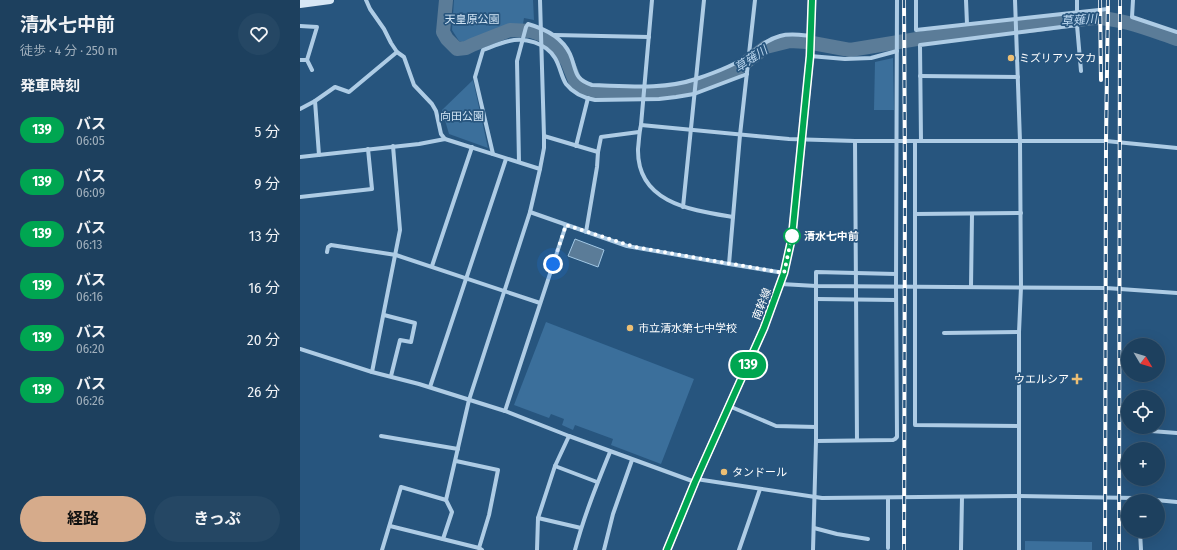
<!DOCTYPE html>
<html lang="ja">
<meta charset="utf-8">
<style>
body{margin:0;font-family:"Fira Sans Condensed","Noto Sans JP",sans-serif;background:#254764;color:#f1f3f6;height:100vh;display:flex;flex-direction:column;font-size:15px;white-space:nowrap}
*{box-sizing:border-box;margin:0}
p{font-size:13px;color:#a0afbc}
.icon{flex:none;width:22px;height:22px;fill:none;stroke:currentColor;stroke-width:2;stroke-linecap:round;stroke-linejoin:round}
.map{position:relative;flex:1;overflow:hidden}
.side{display:flex;flex-direction:column;background:#1d405e;width:300px}
.side>*{flex:none}
.badge{padding:0 8px;border-radius:13px;font-size:14px;line-height:26px}
.needle{width:26px;rotate:128deg}
.fabs{position:absolute;left:821px;top:338px;display:grid;gap:8px}
.fabs a{display:grid;place-items:center;width:44px;height:44px;border-radius:50%;background:#1d405e;box-shadow:0 4px 16px #0002,0 0 0 1px #3b5973;font-size:20px}
.you{position:absolute;width:20px;height:20px;margin:-10px;border:3px solid #fff;border-radius:50%;background:#1a73e8;box-shadow:0 0 0 6px #1a73e833}
.map>.badge{position:absolute;translate:-50% -50%;box-shadow:0 0 0 2px #fff}
h2{padding:0 20px;font-size:15px;line-height:36px}
.round{display:grid;place-items:center;flex:none;width:42px;height:42px;border-radius:21px;background:#254764}
.head{display:flex;align-items:center;justify-content:space-between;height:68px;padding:0 20px}
h1{font-size:19px;font-weight:700;line-height:30px}
.cta{display:flex;gap:8px;margin-top:auto;padding:8px 20px}
.cta a{flex:1;height:46px;border-radius:24px;background:#d6ab8b;color:#111;font-size:16px;font-weight:700;line-height:46px;text-align:center}
.cta a+a{background:#254764;color:#f1f3f6}
ul{padding:0;list-style:none}
li{display:flex;align-items:center;gap:12px;height:52px;padding:0 20px}
li div{flex:1}
li b{display:block;font-size:15px}
li em{font-style:normal}
li .badge{min-width:44px;font-weight:700;text-align:center}
main{display:flex;flex:1;min-height:0}
.map>svg:first-child{display:block}
</style>
<main>
<section class="side">
<div class="head"><div><h1>清水七中前</h1><p>徒歩 · 4 分 · 250 m</p></div><a class="round"><svg class="icon" aria-label="heart" viewBox="0 0 24 24"><path d="M12 20l-8-8c-3-5 5-10 8-4 3-6 11-1 8 4z"/></svg></a></div>
<h2>発車時刻</h2>
<ul>
<li><span class="badge" style="background:#00a651;color:#fff">139</span><div><b>バス</b><p>06:05</p></div><em>5 分</em></li>
<li><span class="badge" style="background:#00a651;color:#fff">139</span><div><b>バス</b><p>06:09</p></div><em>9 分</em></li>
<li><span class="badge" style="background:#00a651;color:#fff">139</span><div><b>バス</b><p>06:13</p></div><em>13 分</em></li>
<li><span class="badge" style="background:#00a651;color:#fff">139</span><div><b>バス</b><p>06:16</p></div><em>16 分</em></li>
<li><span class="badge" style="background:#00a651;color:#fff">139</span><div><b>バス</b><p>06:20</p></div><em>20 分</em></li>
<li><span class="badge" style="background:#00a651;color:#fff">139</span><div><b>バス</b><p>06:26</p></div><em>26 分</em></li>
</ul>
<div class="cta"><a>経路</a><a>きっぷ</a></div>
</section>
<div class="map">
<svg width="877" height="550" viewBox="0 0 877 550">
<rect width="100%" height="100%" fill="#27557e"/>
<g fill="#3b6f9b">
<polygon points="154,0 233,0 234,20 224,18 223,24 205,26 163,42 159,41 152,30"/>
<polygon points="593,58 594,110 574,110 575,62"/>
<polygon points="173,80 188,148 149,134 142,110"/>
<polygon points="246,322 394,379 361,464 311,445 313,439 275,425 273,430 262,425 264,419 251,414 249,418 214,405"/>
<polygon points="725,541 792,542 792,550 725,550"/>
</g>
<polygon fill="#5b7c98" stroke="#a2c8e5" points="275,239 304,250 298,267 268,256"/>
<g fill="none" stroke-linecap="round" stroke-linejoin="round">
<path stroke="#5b7c98" stroke-width="14" d="M 146,0 L 143,32 L 147,39 L 157,49 L 166,48 L 172,45 L 210,30 L 231,31 L 242,35 L 258,49 L 267,61 L 277,86 L 289,92 L 364,93 L 403,84 L 437,69 L 466,47 L 490,41 L 507,42 L 550,50 L 617,39 L 670,31 L 729,26 L 794,18 C 822,18 850,30 877,39"/>
<g stroke="#aecce5" stroke-width="4">
<polyline points="66,0 70,9 84,29 91,43 97,52 104,57 114,85 132,104 136,111 141,134 145,139"/>
<path d="M 352,0 L 341,125 C 339,133 339,141 338,149 C 337,203 391,210 433,217"/>
<polyline points="616,0 616,30 808,9"/>
<polyline points="666,0 667,24"/>
<polyline points="715,0 720,141 721,287 719,332 719,550"/>
<polyline points="777,0 777,12"/>
<polyline points="833,0 832,17 877,32"/>
<polyline points="0,26 17,27 7,60"/>
<polyline points="254,35 349,37"/>
<polyline points="510,56 545,59 571,58 597,51"/>
<polyline points="0,60 7,60 12,70"/>
<polyline points="620,76 718,77"/>
<polyline points="15,101 19,155"/>
<polyline points="0,109 15,101 35,87 49,92 97,52"/>
<polyline points="341,125 489,139 555,141 806,141 877,148"/>
<polyline points="244,136 298,152"/>
<polyline points="555,141 557,440"/>
<polyline points="615,141 615,425 719,426"/>
<polyline points="621,141 620,45 777,25 781,71"/>
<polyline points="276,146 288,98"/>
<path d="M 193,154 L 175,77 L 183,50 C 191,47 200,43 209,41 C 225,37 246,43 255,58 C 260,66 261,76 266,84 C 273,93 284,98 295,100 L 359,99 L 376,97 L 394,94 L 447,74"/>
<polyline points="0,157 119,144 145,139 240,169"/>
<path d="M 219,162 L 217,61 L 226,27 L 228,24 C 246,29 262,37 270,54 C 277,70 273,79 292,85 C 327,86 363,90 396,79 C 414,73 434,66 449,55 C 460,47 466,40 480,36 C 490,33 501,35 511,36"/>
<polyline points="0,197 72,189 68,149"/>
<polyline points="383,207 404,0"/>
<polyline points="230,212 327,246 429,264 484,273"/>
<polyline points="615,214 721,213"/>
<polyline points="286,232 297,167 298,152 301,137 339,132"/>
<polyline points="27,252 28,247 31,245 96,255 240,303"/>
<polyline points="429,264 440,135 455,0"/>
<polyline points="132,266 172,147"/>
<polyline points="481,284 516,286 806,288 877,293"/>
<polyline points="671,287 672,214"/>
<polyline points="516,299 596,300"/>
<polyline points="84,315 115,323 111,342 100,340 91,376"/>
<polyline points="644,333 719,332"/>
<polyline points="0,349 72,372 119,384 205,411 269,436 395,482"/>
<polyline points="72,372 100,230 93,146"/>
<polyline points="130,387 206,159"/>
<polyline points="429,406 476,426 516,427"/>
<polyline points="205,411 266,225"/>
<polyline points="838,430 877,433"/>
<polyline points="81,436 158,449"/>
<polyline points="516,441 593,440 595,439 597,437 596,286 597,0"/>
<polyline points="156,461 198,470 189,515 179,548"/>
<polyline points="255,466 297,482"/>
<polyline points="396,479 522,498 719,496 834,498 877,502"/>
<polyline points="588,498 588,548"/>
<polyline points="238,518 281,528"/>
<polyline points="90,526 179,548 182,550"/>
<polyline points="514,528 537,534 568,539"/>
<polyline points="840,531 841,550"/>
<polyline points="143,539 152,512 146,500"/>
<polyline points="82,550 101,487 146,500 169,400 230,212 240,169 244,148 244,136 240,0"/>
<polyline points="237,550 238,518 255,466 269,436"/>
<path d="M 275,550 C 284,516 297,484 310,452"/>
<polyline points="304,550 313,514 332,460"/>
<polyline points="439,550 460,489"/>
<polyline points="513,550 516,441 516,272 596,274"/>
<polyline points="661,550 662,497"/>
</g>
<g stroke="#d7e7f5" stroke-width="8">
<polyline points="0,4 30,0"/>
<polyline points="367,550 395,482 464,328 484,273 492,237 510,56 512,0"/>
</g>
<g stroke="#fff" stroke-width="4">
<g id="rail">
<polyline points="604,0 605,185 604,550"/>
<polyline points="800,0 801,80"/>
<polyline points="805,550 806,141 808,0"/>
<polyline points="819,550 820,0"/>
</g>
</g>
<use href="#rail" stroke="#27557e" stroke-width="2.5" stroke-dasharray="8" stroke-linecap="butt"/>
</g>
<g fill="none" stroke-linecap="round" stroke-linejoin="round">
<g stroke="#fff" stroke-width="9">
<polyline id="line" points="367,550 395,482 464,328 484,273 492,237 510,56 512,0"/>
</g>
<use href="#line" stroke="#00a651" stroke-width="6"/>
<polyline stroke="#fff" stroke-width="4" stroke-dasharray="0 7.2" points="253,264 266,225 335,247 484,273 492,236"/>
</g>
<g fill="#edbf74" stroke="#27557e" stroke-width="1.5">
<circle cx="711" cy="58" r="4"/>
<circle cx="330" cy="328" r="4"/>
<path d="M775 373h4v4h4v4h-4v4h-4v-4h-4v-4h4z"/>
<circle cx="424" cy="472" r="4"/>
</g>
<circle fill="#fff" stroke="#00a651" stroke-width="2" cx="492" cy="236" r="8"/>
<g text-anchor="middle" dominant-baseline="central" stroke-width="3.5" stroke-linejoin="round" paint-order="stroke">
<g font-size="11" fill="#d0e4f4" stroke="#27557e">
<text x="172" y="19">天皇原公園</text>
<text x="162" y="116">向田公園</text>
</g>
<g font-size="11" fill="#fff" stroke="#27557e" text-anchor="start">
<text x="719" y="58">ミズリアソマカ</text>
<text x="338" y="328">市立清水第七中学校</text>
<text x="769" y="379" text-anchor="end">ウエルシア</text>
<text x="432" y="472">タンドール</text>
</g>
<g font-size="11" font-weight="bold" fill="#fff" stroke="#27557e" text-anchor="start">
<text x="504" y="236">清水七中前</text>
</g>
<g font-size="11" fill="#fff" stroke="#27557e">
<text transform="translate(462 304) rotate(-69)">南幹線</text>
</g>
<g font-size="12" font-style="italic" fill="#b9d5ed" stroke="#27557e">
<text transform="translate(779 20) rotate(-4)">草薙川</text>
<text transform="translate(451 59) rotate(-33)">草薙川</text>
</g>
</g>
</svg>
<div class="fabs">
<a><svg class="needle" viewBox="-14 -14 28 28"><path d="M0-13l5 13h-10z" fill="#e53935"/><path d="M0 13l5-13h-10z" fill="#a0afbc"/></svg></a>
<a><svg class="icon" aria-label="locate" viewBox="0 0 24 24"><circle cx="12" cy="12" r="6"/><path d="M12 2v4M12 18v4M2 12h4M18 12h4"/></svg></a>
<a>+</a>
<a>−</a>
</div>
<div class="you" style="left:253px;top:264px"></div>
<b class="badge" style="left:448px;top:365px;background:#00a651;color:#fff">139</b>
</div>
</main>
